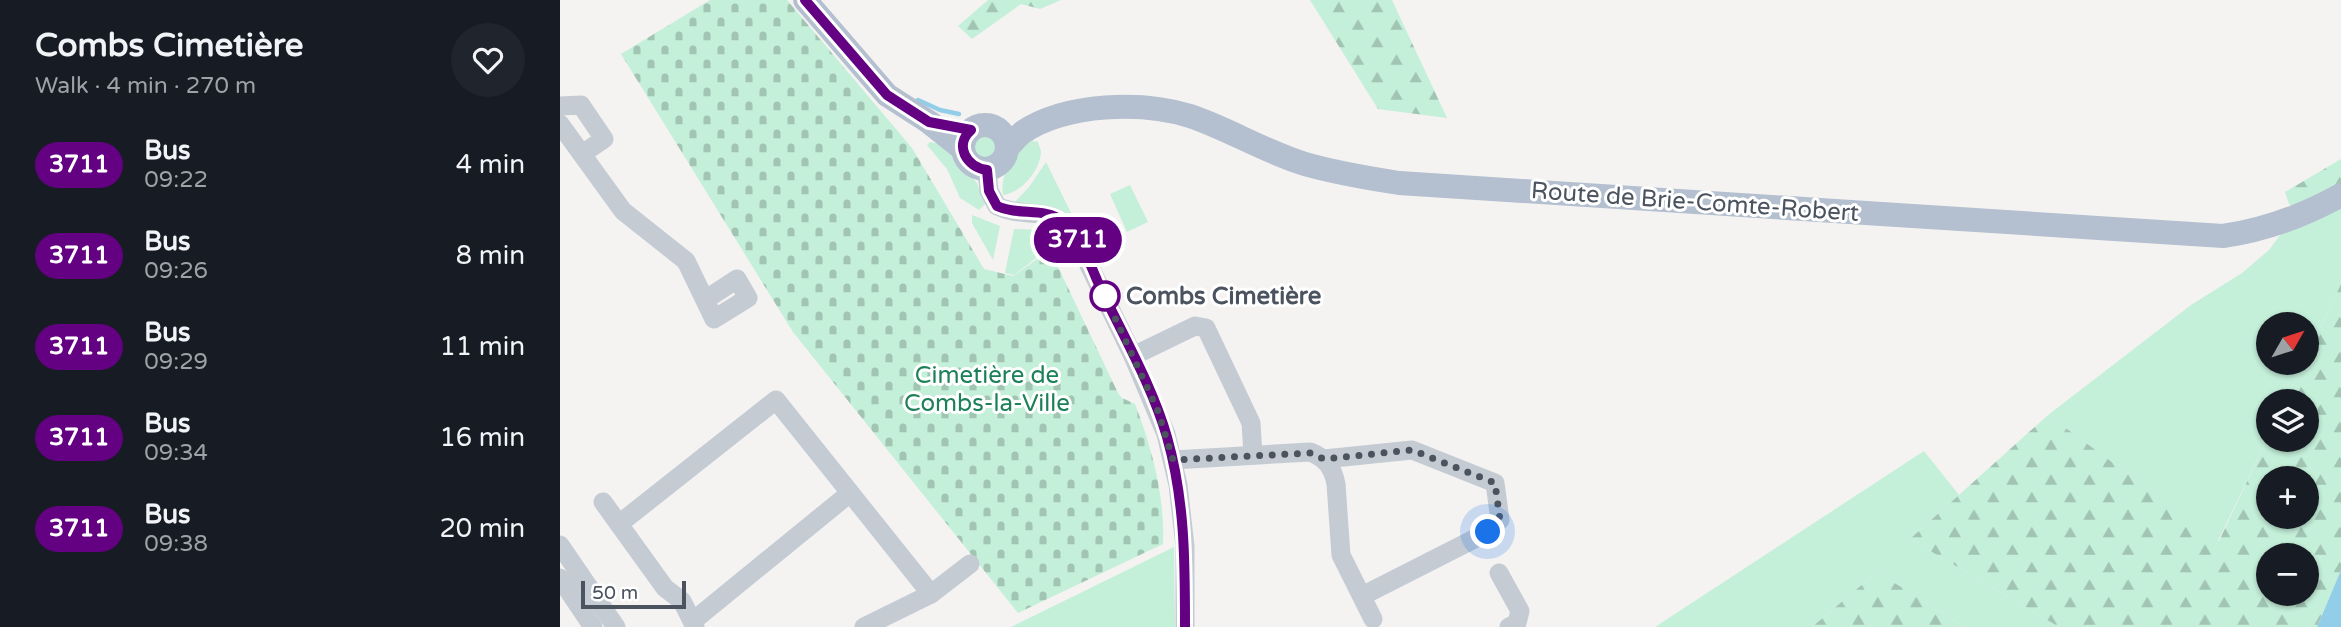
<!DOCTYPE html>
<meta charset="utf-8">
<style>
body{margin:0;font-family:"Varela Round",sans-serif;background:#20242c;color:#f1f3f6;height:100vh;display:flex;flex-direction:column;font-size:26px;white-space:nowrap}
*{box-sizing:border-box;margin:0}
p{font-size:23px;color:#9ea1a6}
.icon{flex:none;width:38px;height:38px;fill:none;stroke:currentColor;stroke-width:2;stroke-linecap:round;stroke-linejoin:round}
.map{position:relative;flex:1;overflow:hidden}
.drawer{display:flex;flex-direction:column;background:#171b24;width:560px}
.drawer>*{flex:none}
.badge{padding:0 14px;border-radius:23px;font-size:24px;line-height:46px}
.needle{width:46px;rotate:51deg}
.tools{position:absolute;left:1696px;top:312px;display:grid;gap:14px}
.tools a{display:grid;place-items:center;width:63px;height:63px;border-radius:50%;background:#171b24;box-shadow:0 2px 5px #0004;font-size:35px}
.scale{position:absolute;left:21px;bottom:18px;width:105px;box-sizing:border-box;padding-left:7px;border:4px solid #4b535f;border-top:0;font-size:19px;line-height:24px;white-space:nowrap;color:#4b535f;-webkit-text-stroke:5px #fff;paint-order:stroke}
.you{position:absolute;width:35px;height:35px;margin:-18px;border:5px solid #fff;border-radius:50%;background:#1a73e8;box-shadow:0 0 0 10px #1a73e833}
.map>.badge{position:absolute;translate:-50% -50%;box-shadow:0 0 0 4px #fff}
.round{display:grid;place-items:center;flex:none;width:74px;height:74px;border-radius:37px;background:#20242c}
.overview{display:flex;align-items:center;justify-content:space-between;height:119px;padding:0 35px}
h1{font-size:33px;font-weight:700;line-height:52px}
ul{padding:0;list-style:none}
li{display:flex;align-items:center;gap:21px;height:91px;padding:0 35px}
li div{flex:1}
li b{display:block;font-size:26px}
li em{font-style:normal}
li .badge{min-width:77px;font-weight:700;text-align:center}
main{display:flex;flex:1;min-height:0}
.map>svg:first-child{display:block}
</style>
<main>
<section class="drawer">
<div class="overview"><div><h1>Combs Cimetière</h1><p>Walk · 4 min · 270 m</p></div><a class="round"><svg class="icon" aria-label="heart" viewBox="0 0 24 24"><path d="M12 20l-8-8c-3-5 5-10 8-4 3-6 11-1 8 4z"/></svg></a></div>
<ul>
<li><span class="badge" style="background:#640082;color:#fff">3711</span><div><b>Bus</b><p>09:22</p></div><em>4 min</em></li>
<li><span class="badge" style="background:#640082;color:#fff">3711</span><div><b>Bus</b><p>09:26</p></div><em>8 min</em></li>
<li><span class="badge" style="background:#640082;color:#fff">3711</span><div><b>Bus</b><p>09:29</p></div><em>11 min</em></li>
<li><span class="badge" style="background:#640082;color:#fff">3711</span><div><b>Bus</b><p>09:34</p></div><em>16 min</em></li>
<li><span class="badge" style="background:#640082;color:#fff">3711</span><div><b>Bus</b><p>09:38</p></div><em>20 min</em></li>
</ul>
</section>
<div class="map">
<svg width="1781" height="627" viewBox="0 0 1781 627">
<defs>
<pattern id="forest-firs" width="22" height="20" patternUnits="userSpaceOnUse" patternTransform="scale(1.75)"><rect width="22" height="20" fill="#c4efd9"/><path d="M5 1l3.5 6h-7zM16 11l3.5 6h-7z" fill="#a1c4b3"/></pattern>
<pattern id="cemetery-stones" width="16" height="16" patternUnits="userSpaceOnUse" patternTransform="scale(1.75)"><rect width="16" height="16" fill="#c4efd9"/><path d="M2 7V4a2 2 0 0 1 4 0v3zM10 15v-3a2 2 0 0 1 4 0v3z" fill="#a1c4b3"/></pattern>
</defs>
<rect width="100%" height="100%" fill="#f4f3f2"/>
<g fill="#c4efd9">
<circle cx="426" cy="147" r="12"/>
<path d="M 473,139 L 474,142 L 477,141 C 478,142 481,150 481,152 C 480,171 461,193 443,195 C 439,171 457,154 473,139 Z"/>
<polygon points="370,142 393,147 400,162 417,183 425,204 419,210 400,198 387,169 367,145"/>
<polygon points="486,162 487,164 516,223 493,207 454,203 469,187"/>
<polygon points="570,185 588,222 567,232 550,194"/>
<polygon points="1781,204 1781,284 1747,356 1746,324 1708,324 1708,362 1744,362 1725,401 1708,401 1708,437 1658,541 1488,415 1631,305 1682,273 1709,250 1723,231"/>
<polygon points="412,215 440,226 433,260 412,223"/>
<polygon points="454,229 482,230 493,245 454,275 445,273"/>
<polygon points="1364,451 1399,495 1350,539 1499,627 1405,627 1317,572 1252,627 1095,627"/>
<polygon points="614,547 615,627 451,627"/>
</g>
<g fill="url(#forest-firs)" fill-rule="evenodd">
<polygon points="428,0 501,0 480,9 461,4 412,39 398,26"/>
<polygon points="750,0 832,0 887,118 818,109"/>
<polygon points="1781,159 1781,184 1736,208 1729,204 1725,192"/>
<path d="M 1781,284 L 1781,570 L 1757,627 L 1499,627 L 1350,539 L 1488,415 L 1659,541 L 1708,437 L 1708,439 L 1746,439 L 1746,401 L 1725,401 L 1744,362 L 1746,362 L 1747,356 ZM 1708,478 L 1746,478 L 1746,516 L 1708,516 ZM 1708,555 L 1746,555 L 1746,593 L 1708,593 Z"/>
<polygon points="1317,572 1405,627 1252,627"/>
</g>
<path fill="url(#cemetery-stones)" d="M 150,0 L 227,0 L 352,148 L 424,269 L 453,276 L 490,250 L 558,393 L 562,398 L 575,404 C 592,448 605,496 603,544 L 458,613 L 233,332 L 61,54 Z"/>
<polygon fill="#93cee9" points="1781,570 1781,627 1757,627"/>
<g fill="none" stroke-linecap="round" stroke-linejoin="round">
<polyline stroke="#93cee9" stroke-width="4.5" points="358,100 380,110 399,114"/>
<g stroke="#c4cbd3" stroke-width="19">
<polyline points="0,106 21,105 44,139 22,154"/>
<polyline points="0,124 63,211 126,261 154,319 188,298 177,279 145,300"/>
<path d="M 427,170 L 429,191 L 437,206 C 464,219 488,205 512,230 L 573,356 L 606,434 L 618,485 L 625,546 L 625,627"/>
<polyline points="573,356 635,326 646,328 691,423 693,455"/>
<polyline points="764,459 852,450 935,483 940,520 928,532 802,596"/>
<path d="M 613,460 L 750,452 C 766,458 773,468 776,484 L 781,555 L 813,619"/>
<polyline points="43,502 105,588 122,601 135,627"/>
<polyline points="59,524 216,400 371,594"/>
<polyline points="0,545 56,627"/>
<polyline points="939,573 960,611 957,623 949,627"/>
<polyline points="0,578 33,627"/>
<polyline points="133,621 290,493"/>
<polyline points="304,627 371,594 410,564"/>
</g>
<g stroke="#b4bfcf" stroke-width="24">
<polyline points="245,0 327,95 369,122 403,149"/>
<circle cx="425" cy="147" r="22"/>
<path d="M 448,147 C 453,142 458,136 463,132 C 507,103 582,101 630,116 C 669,129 705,152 745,164 C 776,173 807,178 839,183 L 1663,236 C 1706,230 1743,216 1781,195"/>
</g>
</g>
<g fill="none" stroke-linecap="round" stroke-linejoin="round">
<g stroke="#fff" stroke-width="16">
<path id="line" d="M 245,0 L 327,95 L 369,122 L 411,130 C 394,145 406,167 427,170 L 429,191 L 437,206 C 458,216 484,207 503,221 C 521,234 532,271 542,291 C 564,337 593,388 607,437 C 625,500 625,562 625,627"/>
</g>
<use href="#line" stroke="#640082" stroke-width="10"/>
<polyline stroke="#4b535f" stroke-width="7" stroke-dasharray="0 12.6" points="545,296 598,411 613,460 750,453 764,459 852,450 935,483 940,520 928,532"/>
</g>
<circle fill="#fff" stroke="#640082" stroke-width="3.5" cx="545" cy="296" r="14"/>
<g text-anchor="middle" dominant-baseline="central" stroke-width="6" stroke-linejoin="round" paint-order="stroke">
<g font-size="24" fill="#4b535f" stroke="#fff">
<text transform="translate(1135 202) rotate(4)">Route de Brie-Comte-Robert</text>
</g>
<g font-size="24" font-weight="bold" fill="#4b535f" stroke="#fff" text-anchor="start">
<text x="566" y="296">Combs Cimetière</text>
</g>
<g font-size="24" fill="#1c8058" stroke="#fff">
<text x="427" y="375">Cimetière de<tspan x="427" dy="28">Combs-la-Ville</tspan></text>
</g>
</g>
</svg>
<div class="tools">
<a><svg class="needle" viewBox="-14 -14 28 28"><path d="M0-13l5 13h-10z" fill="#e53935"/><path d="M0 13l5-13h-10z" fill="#9ea1a6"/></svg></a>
<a><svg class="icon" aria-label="layers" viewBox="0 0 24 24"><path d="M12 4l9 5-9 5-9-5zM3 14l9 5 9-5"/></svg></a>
<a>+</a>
<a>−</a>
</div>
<div class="scale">50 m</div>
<div class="you" style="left:928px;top:532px"></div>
<b class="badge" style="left:518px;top:240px;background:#640082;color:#fff">3711</b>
</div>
</main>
